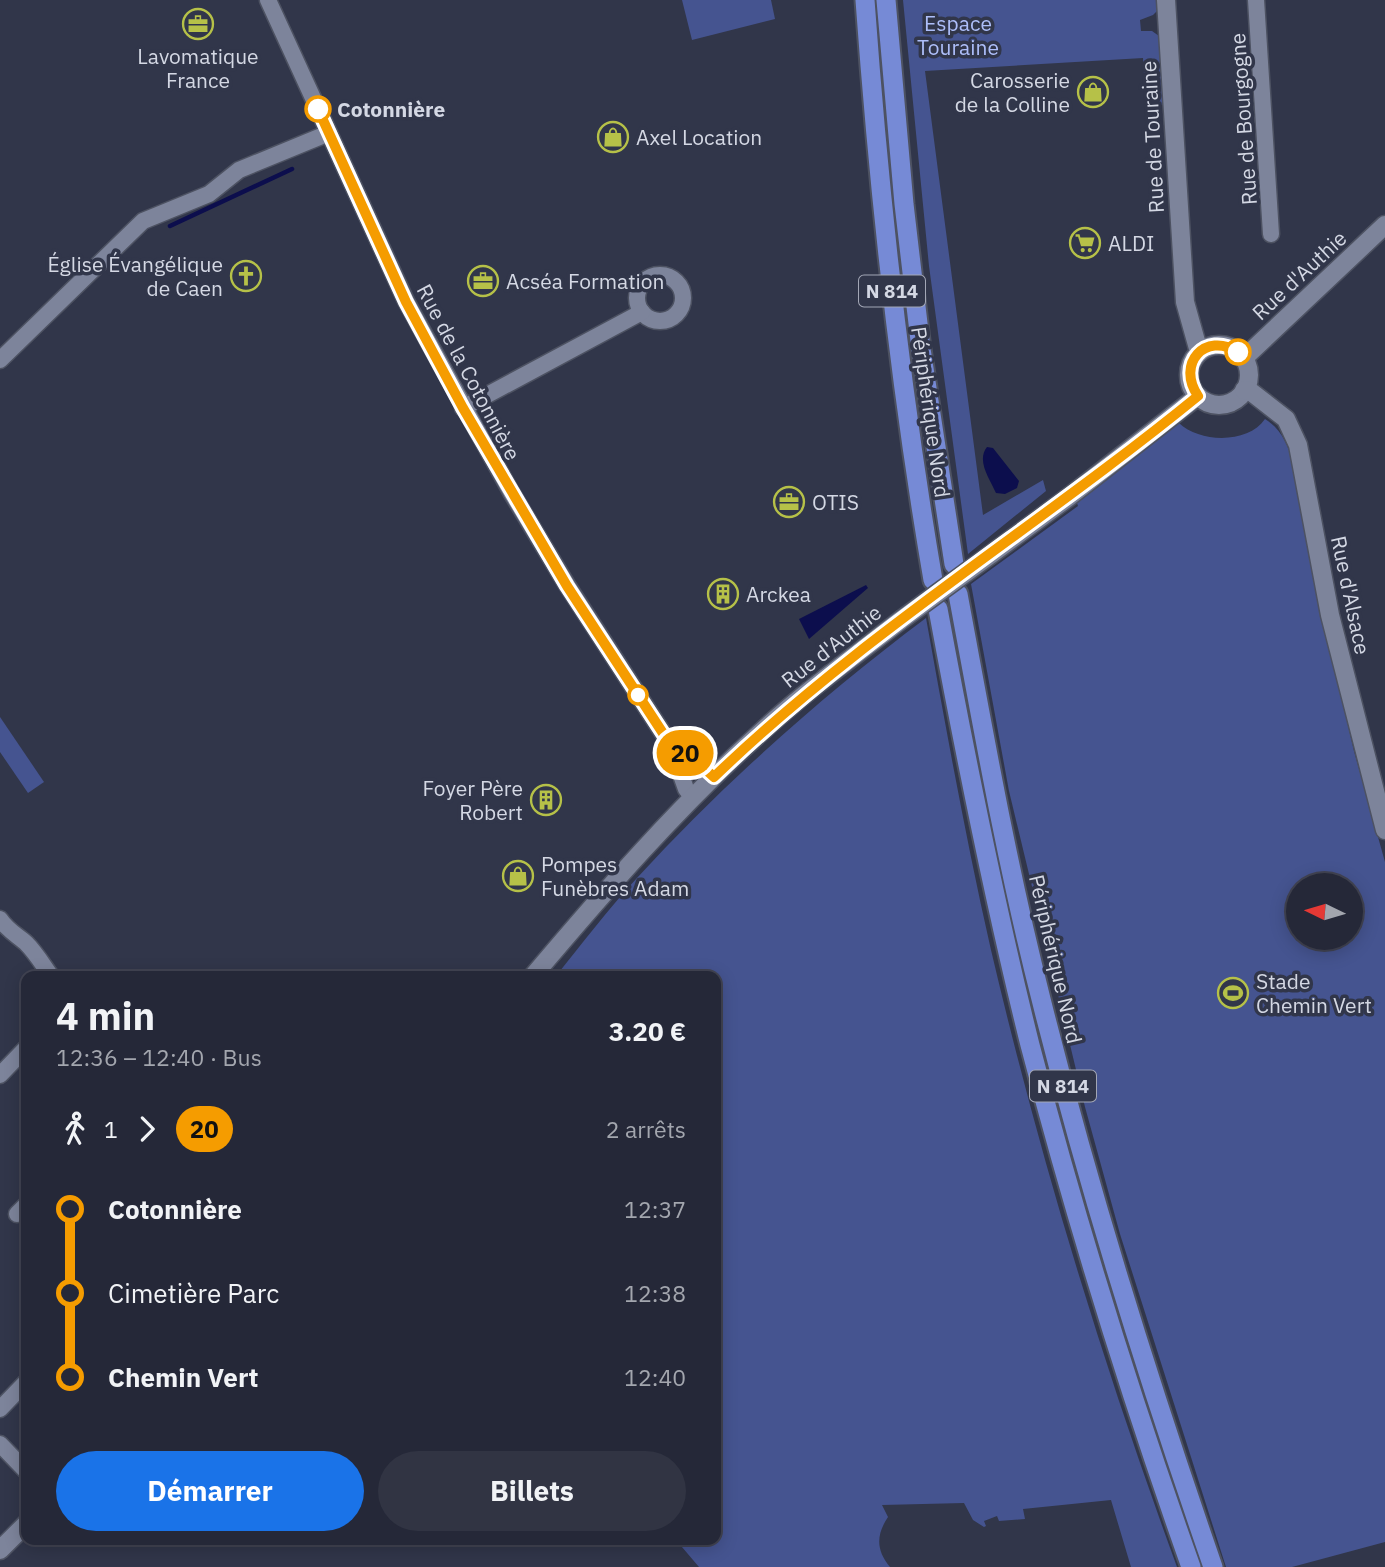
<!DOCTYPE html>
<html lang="fr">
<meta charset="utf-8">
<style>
body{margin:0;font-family:"IBM Plex Sans",sans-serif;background:#313443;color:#f1f3f6;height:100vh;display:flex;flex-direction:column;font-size:26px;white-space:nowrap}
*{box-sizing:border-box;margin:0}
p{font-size:23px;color:#a3a6ae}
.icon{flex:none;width:38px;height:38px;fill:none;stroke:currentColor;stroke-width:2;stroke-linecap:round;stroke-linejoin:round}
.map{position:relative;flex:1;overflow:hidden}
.panel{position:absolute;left:21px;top:971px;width:700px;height:574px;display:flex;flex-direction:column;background:#252838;border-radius:14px;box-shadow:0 4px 18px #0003,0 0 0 2px #424453}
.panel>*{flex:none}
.badge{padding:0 14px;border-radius:23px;font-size:24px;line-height:46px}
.needle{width:46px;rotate:275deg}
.fabs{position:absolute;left:1286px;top:873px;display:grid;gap:14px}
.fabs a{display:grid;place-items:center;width:77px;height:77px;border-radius:50%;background:#252838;box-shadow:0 4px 18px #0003,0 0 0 2px #424453;font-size:35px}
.map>.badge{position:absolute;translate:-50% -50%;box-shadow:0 0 0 4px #fff}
.legs{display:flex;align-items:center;gap:10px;height:77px;padding:0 35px;font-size:23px}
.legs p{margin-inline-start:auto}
.summary{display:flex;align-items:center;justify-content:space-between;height:119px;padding:0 35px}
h1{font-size:38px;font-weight:700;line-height:52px}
.primary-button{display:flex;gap:14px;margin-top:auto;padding:14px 35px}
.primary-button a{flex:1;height:80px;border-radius:42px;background:#1a73e8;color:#fff;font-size:28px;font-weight:700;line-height:80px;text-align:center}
.primary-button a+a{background:#313443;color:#f1f3f6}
ul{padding:0 35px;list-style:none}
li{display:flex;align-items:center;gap:24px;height:84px;font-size:26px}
li i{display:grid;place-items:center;width:10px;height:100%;margin:0 9px;background:currentColor}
li i::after{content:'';width:18px;height:18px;margin:-9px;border:5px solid;border-radius:50%;background:#252838}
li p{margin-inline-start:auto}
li:first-child i{background:linear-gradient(#0000 50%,currentColor 0)}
li:last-child i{background:linear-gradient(currentColor 50%,#0000 0)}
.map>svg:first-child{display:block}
</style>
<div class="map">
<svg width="1385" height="1567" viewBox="0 0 1385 1567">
<rect width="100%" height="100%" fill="#31364a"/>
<g fill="#455490" fill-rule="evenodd">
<polygon points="682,0 771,0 775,19 692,40"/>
<polygon points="903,0 1157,0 1157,11 1153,15 1140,20 1141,31 1152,31 1159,36 1164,105 1146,106 1143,58 925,71 983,515 1043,480 1046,491 968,554 929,266"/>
<path d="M 1265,419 C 1282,430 1288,445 1293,463 L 1330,649 L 1354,751 L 1385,862 L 1385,1542 L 1292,1567 L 1226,1567 L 1120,1234 L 1085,1107 L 1009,791 L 971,584 L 1078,506 L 1077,503 L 1179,423 C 1200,443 1248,444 1265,419 ZM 1298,886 L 1351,886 L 1351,938 L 1298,938 Z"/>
<path d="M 926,618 C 946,729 966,840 991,950 C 1040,1159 1103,1365 1177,1567 L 1131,1567 L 1111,1500 L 1023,1509 L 1025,1519 L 999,1521 L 997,1516 L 984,1521 L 986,1526 L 984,1527 L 973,1520 L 964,1503 L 882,1505 L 888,1517 C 876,1535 876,1550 890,1567 L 699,1567 L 676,1540 L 716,1540 L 716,976 L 556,976 C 582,944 608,909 637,878 C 725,782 822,696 926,618 Z"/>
<polygon points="0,717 44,782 28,793 0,752"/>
</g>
<g fill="#0c0e4d">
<path d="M 987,447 L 993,448 L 1019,481 L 1017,488 L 1005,494 L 996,493 C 990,479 976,461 987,447 Z"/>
<polygon points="866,585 868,588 809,639 799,619"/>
</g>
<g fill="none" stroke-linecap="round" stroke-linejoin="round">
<polyline stroke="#0c0e4d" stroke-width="4.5" points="170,226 292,169"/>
<g stroke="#4d5262" stroke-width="19">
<g id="minor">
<polyline points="268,0 406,301 511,492 567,585 670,744 686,789 692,797"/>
<polyline points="1256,0 1271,234"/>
<circle cx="660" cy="298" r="23"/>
<polyline points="0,360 143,221 209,194 239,170 329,133"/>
<polyline points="463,408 642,312"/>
<polyline points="670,744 693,758 714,777"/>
<path d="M 0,919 C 7,930 17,935 26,943 C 36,953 43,965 51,976"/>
<polyline points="0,1075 26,1048"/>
<polyline points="17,1214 26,1205"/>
<polyline points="0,1409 26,1382"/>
<polyline points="0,1444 26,1471"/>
</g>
</g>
<g stroke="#4d5262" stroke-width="21">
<g id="tertiary">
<polyline points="1166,0 1185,302 1199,352"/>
<circle cx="1219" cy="375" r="30"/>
<polyline points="1244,358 1385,225"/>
<polyline points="1244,390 1250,391 1286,419 1298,445 1330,615 1385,830"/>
<polyline points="990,555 1070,496 1198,396"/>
<path d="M 533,976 C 604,892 677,808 759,734 C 803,693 853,657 901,620"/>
<polyline points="0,1550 26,1524"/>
</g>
</g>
<g stroke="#4d5262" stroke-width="23">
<g id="trunk">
<path d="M 865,0 C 879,194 900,388 933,580"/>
<polyline points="886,0 904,204 921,349 954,564"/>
<path d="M 958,594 C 983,729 1007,866 1041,999 C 1089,1191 1148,1380 1213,1567"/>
<path d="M 938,609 C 965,755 994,901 1030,1045 C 1076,1221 1130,1395 1191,1567"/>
</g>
</g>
<use href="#minor" stroke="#7d849b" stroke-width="16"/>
<use href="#tertiary" stroke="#7d849b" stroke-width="18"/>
<use href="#trunk" stroke="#768ad6" stroke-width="19"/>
<g stroke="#4d5262" stroke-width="21" stroke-linecap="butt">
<polyline id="tertiary-bridge" points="901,620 990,555"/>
</g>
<use href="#tertiary-bridge" stroke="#7d849b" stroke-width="18"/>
</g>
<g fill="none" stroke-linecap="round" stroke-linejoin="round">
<g stroke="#fff" stroke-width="16">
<path id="line-1" d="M 318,109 L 406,302 L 463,408 L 567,586 L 670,744 L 693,758 L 714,777 C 862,634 1039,526 1198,396 C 1176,364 1205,331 1238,352"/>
</g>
<use href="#line-1" stroke="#f59c00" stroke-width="10"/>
</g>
<defs>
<g id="office-ring" transform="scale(1.575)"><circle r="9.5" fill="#31364a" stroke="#b6c148" stroke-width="1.5"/><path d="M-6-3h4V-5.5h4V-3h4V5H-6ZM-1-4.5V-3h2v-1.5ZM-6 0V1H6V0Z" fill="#b6c148"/></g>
<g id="shop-ring" transform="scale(1.575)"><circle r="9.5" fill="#31364a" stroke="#b6c148" stroke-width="1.5"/><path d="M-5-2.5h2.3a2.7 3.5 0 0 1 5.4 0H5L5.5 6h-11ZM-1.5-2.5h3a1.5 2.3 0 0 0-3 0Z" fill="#b6c148"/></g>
<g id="supermarket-ring" transform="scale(1.575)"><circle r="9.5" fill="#31364a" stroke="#b6c148" stroke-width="1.5"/><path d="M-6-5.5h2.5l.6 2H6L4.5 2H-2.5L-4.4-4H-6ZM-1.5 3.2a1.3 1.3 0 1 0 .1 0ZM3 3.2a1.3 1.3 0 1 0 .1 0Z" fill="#b6c148"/></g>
<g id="church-ring" transform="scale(1.575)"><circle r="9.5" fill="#31364a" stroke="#b6c148" stroke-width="1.5"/><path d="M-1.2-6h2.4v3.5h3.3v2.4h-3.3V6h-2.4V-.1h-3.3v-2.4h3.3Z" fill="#b6c148"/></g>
<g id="building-ring" transform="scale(1.575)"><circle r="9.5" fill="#31364a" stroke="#b6c148" stroke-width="1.5"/><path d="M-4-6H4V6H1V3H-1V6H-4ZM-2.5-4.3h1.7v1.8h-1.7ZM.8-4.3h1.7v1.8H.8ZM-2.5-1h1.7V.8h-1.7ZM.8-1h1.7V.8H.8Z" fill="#b6c148"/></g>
<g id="stadium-ring" transform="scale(1.575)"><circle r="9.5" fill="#31364a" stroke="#b6c148" stroke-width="1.5"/><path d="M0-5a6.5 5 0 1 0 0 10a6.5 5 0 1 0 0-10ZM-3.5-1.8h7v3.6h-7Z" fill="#b6c148"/></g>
</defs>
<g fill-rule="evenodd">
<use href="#office-ring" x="198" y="24"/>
<use href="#shop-ring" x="1093" y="92"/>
<use href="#shop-ring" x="613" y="137"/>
<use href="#supermarket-ring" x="1085" y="243"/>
<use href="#church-ring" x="246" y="276"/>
<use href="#office-ring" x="483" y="281"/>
<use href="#office-ring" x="789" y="502"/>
<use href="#building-ring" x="723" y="594"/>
<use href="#building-ring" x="546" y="800"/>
<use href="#shop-ring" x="518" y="876"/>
<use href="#stadium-ring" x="1233" y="993"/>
</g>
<g fill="#fff" stroke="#f59c00" stroke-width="3.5">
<circle cx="318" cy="109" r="12"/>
<circle cx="1238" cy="352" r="12"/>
<circle cx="638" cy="695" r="9"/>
</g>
<g text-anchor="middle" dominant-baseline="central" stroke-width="7" stroke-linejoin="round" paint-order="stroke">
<g fill="#31364a" stroke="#a3a7b6" stroke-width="2">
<rect x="859" y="275.5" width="66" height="31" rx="5"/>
<rect x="1030" y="1070.5" width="66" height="31" rx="5"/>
</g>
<g font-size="19" font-weight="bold" fill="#d4d8e4">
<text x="892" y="291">N 814</text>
<text x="1063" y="1086">N 814</text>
</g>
<g font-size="21" fill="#adbef9" stroke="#31364a">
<text x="958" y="23">Espace<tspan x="958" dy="24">Touraine</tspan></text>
</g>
<g font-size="21" fill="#d4d8e4" stroke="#31364a" text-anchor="start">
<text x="198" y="56" text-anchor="middle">Lavomatique<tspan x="198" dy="24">France</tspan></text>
<text x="1070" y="80" text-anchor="end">Carosserie<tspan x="1070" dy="24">de la Colline</tspan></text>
<text x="636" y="137">Axel Location</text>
<text x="1108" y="243">ALDI</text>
<text x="223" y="264" text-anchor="end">Église Évangélique<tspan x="223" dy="24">de Caen</tspan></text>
<text x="506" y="281">Acséa Formation</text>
<text x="812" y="502">OTIS</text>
<text x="746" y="594">Arckea</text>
<text x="523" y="788" text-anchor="end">Foyer Père<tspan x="523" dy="24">Robert</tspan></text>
<text x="541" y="864">Pompes<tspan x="541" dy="24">Funèbres Adam</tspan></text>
<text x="1256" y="981">Stade<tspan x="1256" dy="24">Chemin Vert</tspan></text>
</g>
<g font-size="21" font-weight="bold" fill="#d4d8e4" stroke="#31364a" text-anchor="start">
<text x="337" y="109">Cotonnière</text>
</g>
<g font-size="21" fill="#d4d8e4" stroke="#31364a">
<text transform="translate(1243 119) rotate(-94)">Rue de Bourgogne</text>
<text transform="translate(1152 137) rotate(-93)">Rue de Touraine</text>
<text transform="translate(1299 275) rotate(-43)">Rue d'Authie</text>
<text transform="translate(469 372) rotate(62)">Rue de la Cotonnière</text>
<text transform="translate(931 412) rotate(82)">Périphérique Nord</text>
<text transform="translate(1351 595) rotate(78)">Rue d'Alsace</text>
<text transform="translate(831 646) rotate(-38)">Rue d'Authie</text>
<text transform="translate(1056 959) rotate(77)">Périphérique Nord</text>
</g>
</g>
</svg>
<div class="fabs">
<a><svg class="needle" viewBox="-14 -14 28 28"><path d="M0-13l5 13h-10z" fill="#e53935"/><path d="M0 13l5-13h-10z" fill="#a3a6ae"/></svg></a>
</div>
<b class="badge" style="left:685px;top:753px;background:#f59c00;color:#111">20</b>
<section class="panel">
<div class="summary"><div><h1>4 min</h1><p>12:36 – 12:40 · Bus</p></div><b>3.20 €</b></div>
<div class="legs"><svg class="icon" aria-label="walk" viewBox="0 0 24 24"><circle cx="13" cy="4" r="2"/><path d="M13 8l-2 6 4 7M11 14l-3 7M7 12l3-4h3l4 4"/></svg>1<svg class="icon" aria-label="forward" viewBox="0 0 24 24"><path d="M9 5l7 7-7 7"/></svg><b class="badge" style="background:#f59c00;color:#111">20</b><p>2 arrêts</p></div>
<ul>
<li><i style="color:#f59c00"></i><b>Cotonnière</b><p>12:37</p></li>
<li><i style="color:#f59c00"></i><span>Cimetière Parc</span><p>12:38</p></li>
<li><i style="color:#f59c00"></i><b>Chemin Vert</b><p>12:40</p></li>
</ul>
<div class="primary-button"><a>Démarrer</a><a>Billets</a></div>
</section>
</div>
